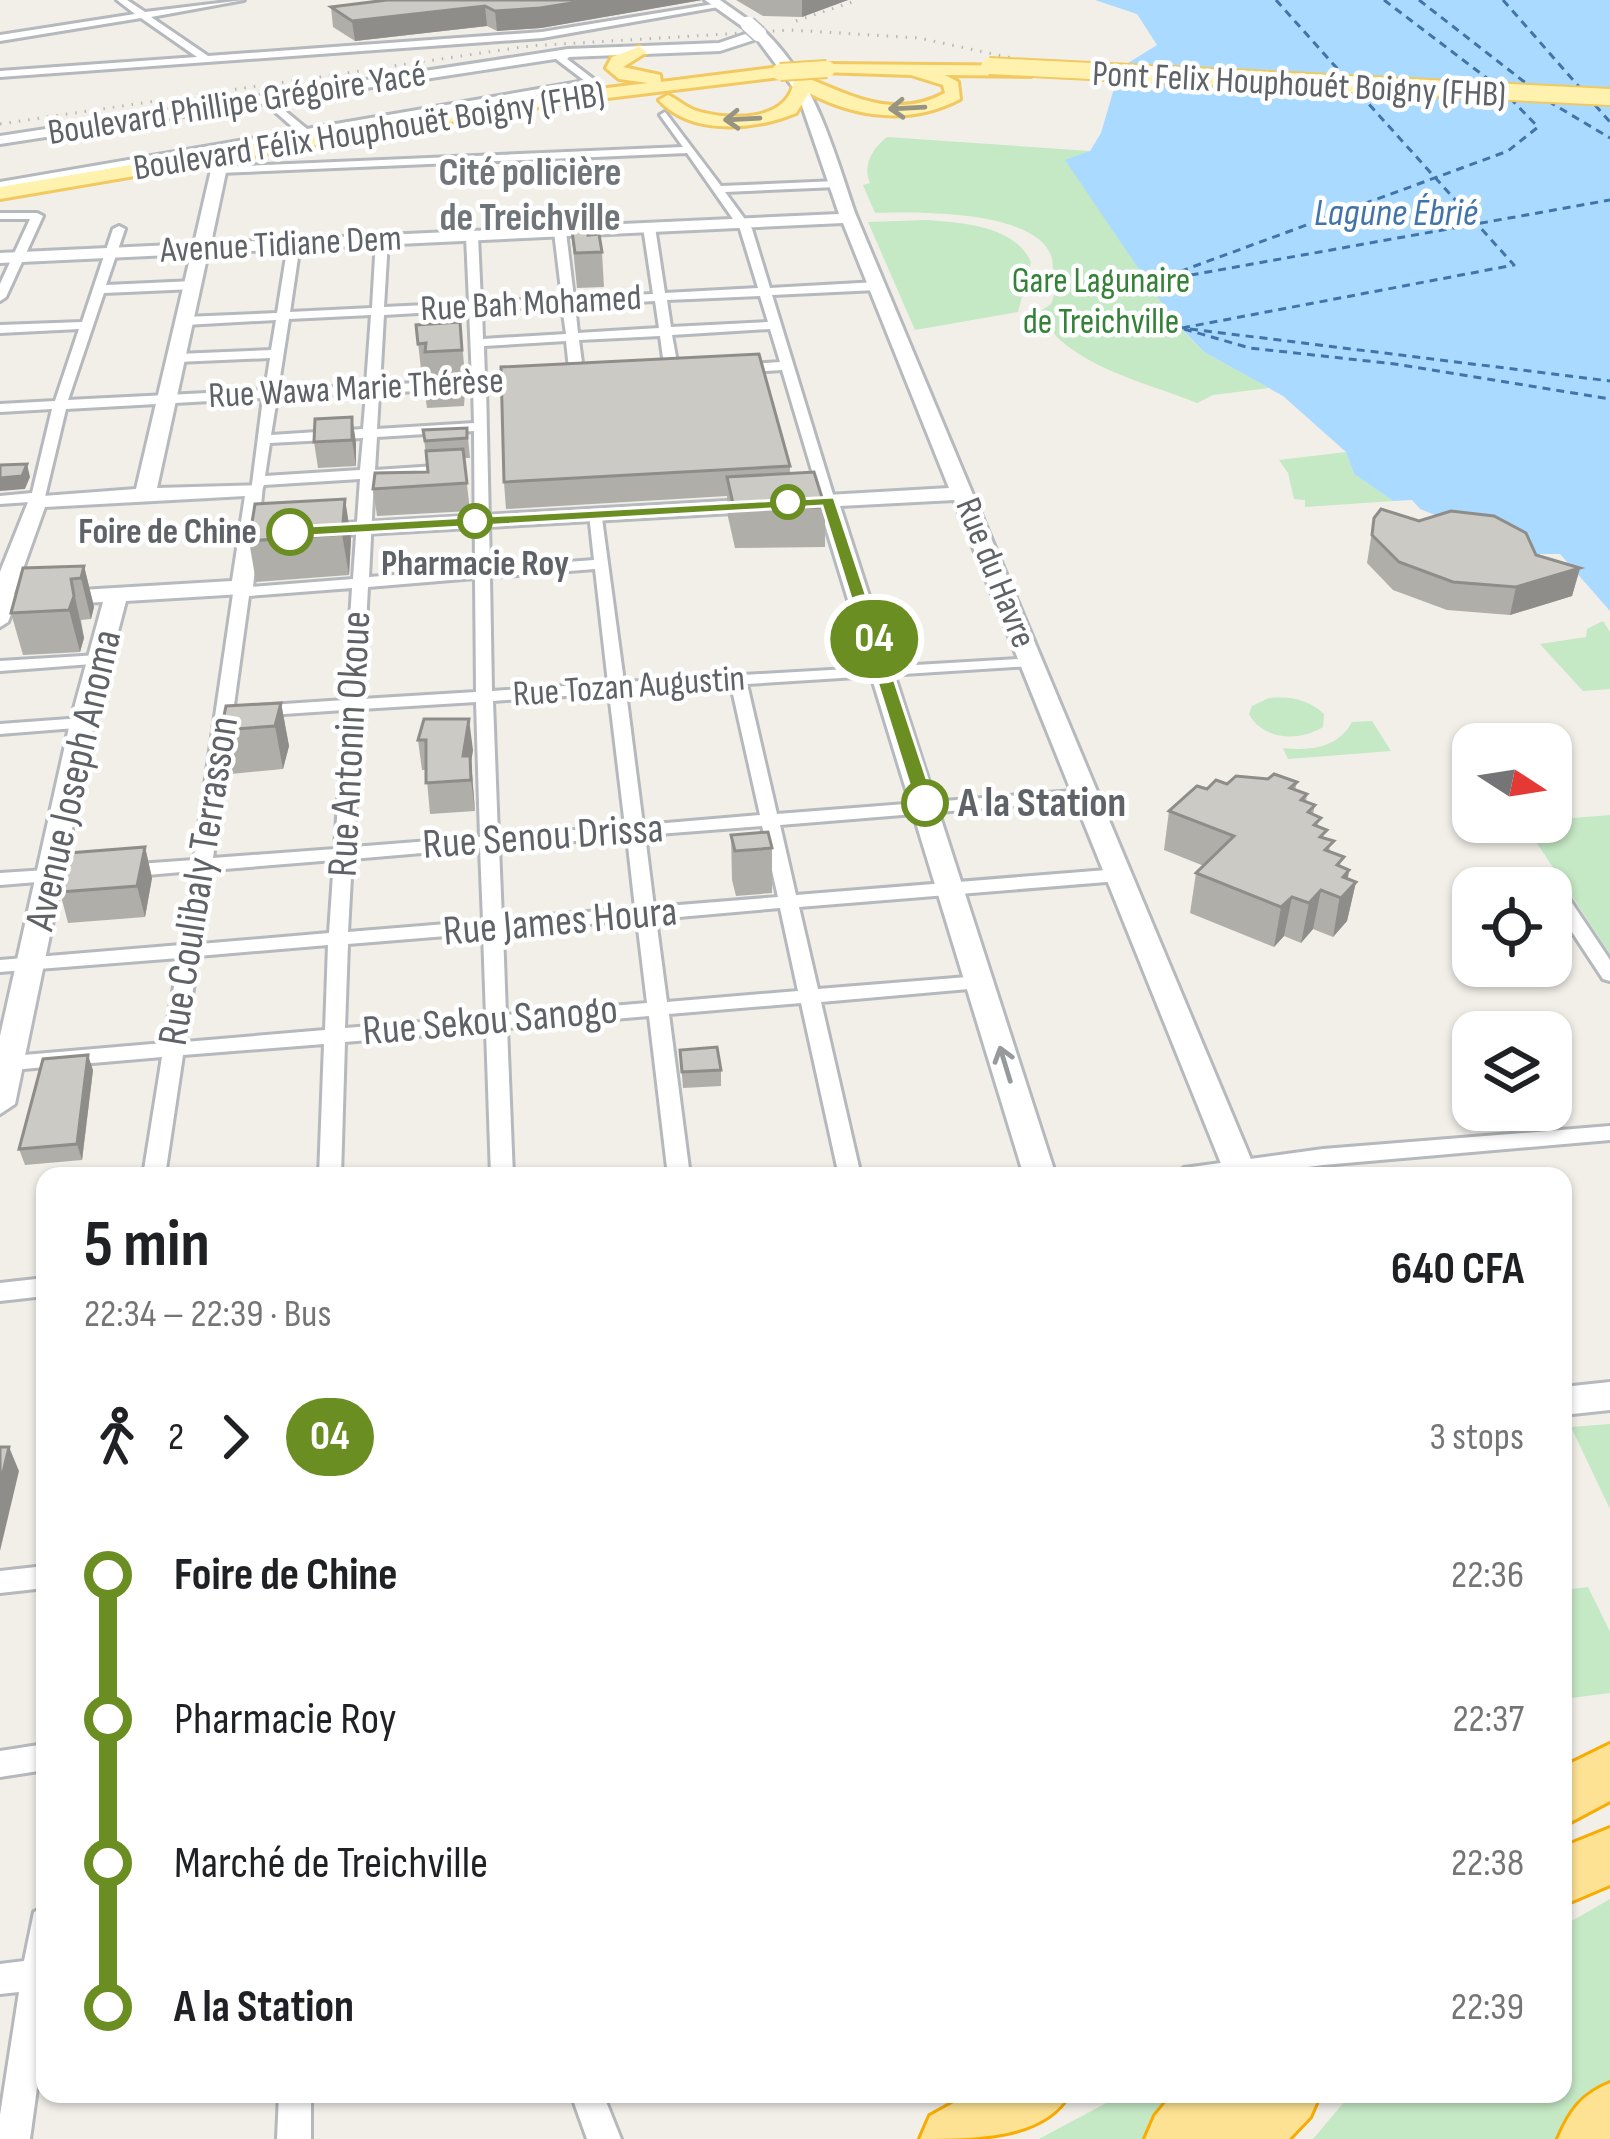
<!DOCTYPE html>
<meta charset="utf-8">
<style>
body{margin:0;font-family:"Sofia Sans Condensed",sans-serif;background:#f2f2f2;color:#202124;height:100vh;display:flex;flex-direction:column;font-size:45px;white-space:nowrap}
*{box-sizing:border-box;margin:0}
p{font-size:39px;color:#757577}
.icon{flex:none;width:66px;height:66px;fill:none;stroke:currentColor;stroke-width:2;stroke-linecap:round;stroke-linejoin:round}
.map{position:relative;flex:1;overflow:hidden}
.sheet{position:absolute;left:36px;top:1167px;width:1536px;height:936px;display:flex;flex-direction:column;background:#fff;border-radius:24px;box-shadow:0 3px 9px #0004}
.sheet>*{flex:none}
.badge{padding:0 24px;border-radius:39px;font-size:42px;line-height:78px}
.needle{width:78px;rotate:102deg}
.controls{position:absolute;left:1452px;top:723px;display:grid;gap:24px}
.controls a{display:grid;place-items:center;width:120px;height:120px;border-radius:24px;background:#fff;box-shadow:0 3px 9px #0004;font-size:60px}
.map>.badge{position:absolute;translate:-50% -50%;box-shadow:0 0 0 6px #fff}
.legs{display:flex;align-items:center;gap:18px;height:132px;padding:0 48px;font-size:39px}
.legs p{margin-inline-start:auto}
.head{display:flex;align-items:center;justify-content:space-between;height:204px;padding:0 48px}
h1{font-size:66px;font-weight:700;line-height:90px}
ul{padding:0 48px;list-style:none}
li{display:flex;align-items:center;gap:42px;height:144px;font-size:45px}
li i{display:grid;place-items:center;width:18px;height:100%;margin:0 15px;background:currentColor}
li i::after{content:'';width:30px;height:30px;margin:-15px;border:9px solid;border-radius:50%;background:#fff}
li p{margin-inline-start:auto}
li:first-child i{background:linear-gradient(#0000 50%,currentColor 0)}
li:last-child i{background:linear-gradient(currentColor 50%,#0000 0)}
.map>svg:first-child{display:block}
</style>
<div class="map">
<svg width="1610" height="2139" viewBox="0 0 1610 2139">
<rect width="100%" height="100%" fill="#f1efe8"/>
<g fill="#c5e8c5">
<path d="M 887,137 L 1090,151 L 1066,161 L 1185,333 L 1204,352 L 1269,388 L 1213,395 L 1197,403 C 1146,382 1064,365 1039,312 L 1051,304 L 1058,284 L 1051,278 C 1071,208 915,212 875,213 L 863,185 L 870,183 C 862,165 873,148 887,137 Z"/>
<path d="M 927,220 C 962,223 1014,225 1031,262 L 1018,312 L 915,330 L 868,222 Z"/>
<polygon points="1346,452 1354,474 1393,501 1305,507 1305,500 1294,499 1288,473 1279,460"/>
<polygon points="1603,621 1610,632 1610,689 1583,691 1540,644 1586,637 1587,629"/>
<path d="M 1269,698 C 1290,696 1308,699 1324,714 L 1323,727 C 1299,742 1263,740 1249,714 L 1252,706 Z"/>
<path d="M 1372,721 L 1391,751 L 1288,759 L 1283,748 C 1310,751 1338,748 1352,722 Z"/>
<polygon points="1610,815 1610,954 1523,822"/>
<polygon points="1610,1424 1610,1509 1571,1427"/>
<polygon points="1588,1587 1610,1632 1610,1693 1563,1699 1563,1590"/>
<polygon points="1610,1899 1610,2139 1313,2139 1351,2094 1563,2094 1563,1926"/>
<polygon points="1123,2094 1202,2094 1162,2139 1039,2139"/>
</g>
<polygon fill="#aadaff" points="1095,0 1610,0 1610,611 1560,554 1534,554 1420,509 1412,500 1393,501 1354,474 1346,452 1283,396 1204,352 1174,321 1065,160 1090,151 1101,133 1120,68 1157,45 1137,14"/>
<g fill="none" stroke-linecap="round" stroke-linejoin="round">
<g stroke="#4174aa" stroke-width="3" stroke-dasharray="8 6" stroke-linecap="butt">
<polyline points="1276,0 1343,75"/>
<polyline points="1384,0 1496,85"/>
<polyline points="1419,0 1527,84"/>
<polyline points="1503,0 1581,89"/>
<polyline points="1548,101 1610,138"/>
<polyline points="1595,105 1610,122"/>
<polyline points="1163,280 1610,200"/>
<polyline points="1154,281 1508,151 1538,127 1512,100"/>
<polyline points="1182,328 1514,265 1357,91"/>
<polyline points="1184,329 1250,348 1395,364 1610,399"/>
<polyline points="1190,329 1610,381"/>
</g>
<g stroke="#b5b8bc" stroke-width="6">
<g id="street">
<polygon points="117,0 127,0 145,12 244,0 151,17 208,56 542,32 720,3 724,6 542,38 0,77 0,71 197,57 141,18 0,41 0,35 135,14"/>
<polygon points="568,50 573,53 567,59 596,81 596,85 0,188 0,182 297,131 263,101 267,96 307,129 585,81 556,59"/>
<path d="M 665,112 L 721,186 L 837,181 L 842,184 L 837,187 L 725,192 L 752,229 L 770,288 L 877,282 L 883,286 L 877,290 L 772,295 L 835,501 L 828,505 L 821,501 L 782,370 L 738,373 L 731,369 L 738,365 L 780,362 L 770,329 L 672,335 L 679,373 L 672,377 L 665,373 L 660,336 L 579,340 L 584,378 L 577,382 L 570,378 L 566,341 L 484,346 L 485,379 L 527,377 L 534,381 L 527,385 L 486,387 L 490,568 L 594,560 L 589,514 L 601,511 L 624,682 L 1037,658 L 1037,664 L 1031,666 L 747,684 L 777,814 L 1086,790 L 1095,795 L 1086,800 L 780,825 L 796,895 L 1119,869 L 1128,875 L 1119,881 L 799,907 L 818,989 L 980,976 L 990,982 L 980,988 L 821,1002 L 861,1176 L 839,1176 L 801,1003 L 669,1014 L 690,1176 L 668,1176 L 649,1016 L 507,1028 L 513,1176 L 491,1176 L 486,1030 L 345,1042 L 341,1176 L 319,1176 L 324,1044 L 183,1055 L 165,1176 L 143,1176 L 162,1057 L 0,1071 L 0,1057 L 164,1043 L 179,958 L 0,972 L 0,960 L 181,945 L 193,871 L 124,877 L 115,871 L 124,865 L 194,860 L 234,587 L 242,582 L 250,587 L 353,579 L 360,479 L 264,485 L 261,492 L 251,492 L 263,398 L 66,409 L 44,501 L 37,505 L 30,502 L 0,504 L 0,496 L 32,493 L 52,409 L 0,412 L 0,404 L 55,401 L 79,329 L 0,333 L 0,325 L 82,322 L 113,229 L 119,226 L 125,229 L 106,285 L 194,281 L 200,285 L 194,289 L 104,293 L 68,400 L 265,390 L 270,358 L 177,362 L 171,358 L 177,354 L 271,350 L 276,320 L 185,325 L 179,321 L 185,317 L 277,313 L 288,244 L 294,241 L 300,244 L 290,312 L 372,308 L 376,240 L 382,237 L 388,240 L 384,307 L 469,303 L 466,236 L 472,233 L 478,236 L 481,302 L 562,298 L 554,232 L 560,229 L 566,232 L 574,298 L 653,294 L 643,227 L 649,224 L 655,227 L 665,293 L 758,288 L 740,229 L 687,153 L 219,173 L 214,170 L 219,167 L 683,147 L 660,115 ZM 760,296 L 768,322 L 671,327 L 667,300 ZM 655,301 L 659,328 L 578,333 L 575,305 ZM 562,306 L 566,334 L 483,339 L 482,310 ZM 469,310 L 472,380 L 380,385 L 384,315 ZM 371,315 L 366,385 L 278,390 L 289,319 ZM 473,388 L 474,423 L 377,429 L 379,393 ZM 366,393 L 363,429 L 271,435 L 277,398 ZM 474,431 L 475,569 L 369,577 L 374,478 L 452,473 L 459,469 L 452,465 L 375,470 L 377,437 ZM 363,438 L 360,470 L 265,476 L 270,443 ZM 595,569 L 608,683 L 492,691 L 490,577 ZM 475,578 L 476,692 L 362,699 L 368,587 ZM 352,588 L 345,700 L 253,706 L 245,711 L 253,716 L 344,710 L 335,849 L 213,858 L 249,596 ZM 731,685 L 760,815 L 643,825 L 626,692 ZM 609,693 L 625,826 L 498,836 L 493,701 ZM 476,702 L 480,837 L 353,847 L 361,709 ZM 762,826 L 778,897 L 654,907 L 645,835 ZM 627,837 L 635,908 L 502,919 L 499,847 ZM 480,848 L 483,921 L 348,932 L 352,859 ZM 334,860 L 329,933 L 200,944 L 212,870 ZM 780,908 L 798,991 L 667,1002 L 656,919 ZM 637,920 L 647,1003 L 506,1015 L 503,931 ZM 483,933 L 486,1017 L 345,1028 L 348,944 ZM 328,945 L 325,1030 L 185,1042 L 198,956 Z"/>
<polygon points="0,213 37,213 43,216 6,297 0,301 0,284 30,219 0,219"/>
<polygon points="8,596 16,601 8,622 0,627 0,597"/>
<polygon points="99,655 107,660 105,663 0,671 0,661"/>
<polygon points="82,718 91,723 88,727 0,734 0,724"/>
<polygon points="93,867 102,873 100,877 0,885 0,873"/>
<polygon points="1545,871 1552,873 1610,960 1610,981 1603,979 1551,900 1551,888 1543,888 1536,877"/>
<polygon points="1610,1126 1610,1140 1323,1165 1240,1176 1173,1176 1184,1168 1323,1149"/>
<polygon points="45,1278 45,1296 0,1301 0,1283"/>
<polygon points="45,1566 45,1588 0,1593 0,1571"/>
<polygon points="45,1744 45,1770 0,1777 0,1751"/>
<polygon points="45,1907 45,2030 30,2139 0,2139 0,2115 19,1992 0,1994 0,1964 24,1961 34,1912"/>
<polygon points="279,2094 311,2094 311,2139 277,2139"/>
<polygon points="571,2094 603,2094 621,2139 587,2139"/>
</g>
</g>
<g stroke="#b6babf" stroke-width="6">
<g id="secondary">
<polygon points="705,0 720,0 754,24 743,27"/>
<path d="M 754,31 L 764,31 C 816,81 832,146 855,213 L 1258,1176 L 1226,1176 L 954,500 L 840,506 L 1056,1176 L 1024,1176 L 820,508 L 311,537 L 300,531 L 311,525 L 949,488 L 843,223 L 208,253 L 157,488 L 263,485 L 253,587 L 242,594 L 126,601 L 94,723 L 15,1104 L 0,1114 L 0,1036 L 70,723 L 103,602 L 0,606 L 0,572 L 30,497 L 136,489 L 191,254 L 0,263 L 0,253 L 194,244 L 211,170 L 245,146 L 250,148 L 250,154 L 226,172 L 211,243 L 839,214 L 798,94 L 757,39 L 720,51 L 568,57 L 0,144 L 0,136 L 568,49 L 719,43 ZM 245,496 L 232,581 L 14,594 L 45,507 Z"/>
<polygon points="1610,1382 1610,1410 1563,1415 1563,1387"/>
</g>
</g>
<g stroke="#f2c960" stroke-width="6">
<g id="primary">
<polygon points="639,47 647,52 623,67 660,75 661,82 780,67 788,72 780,77 550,105 0,199 0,187 550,95 648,83 619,79 606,68 612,57"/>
<path d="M 827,64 L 1031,66 L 1039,71 L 1031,76 L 945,75 L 958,82 L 960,99 C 911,125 857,118 809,93 L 796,113 C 756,130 691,136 659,100 L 668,95 C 677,99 684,106 694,110 C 726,121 788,123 794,81 L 802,76 C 851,95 893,121 945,93 L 943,85 L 911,75 L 821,72 L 819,69 Z"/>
</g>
</g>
<g stroke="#f9ab00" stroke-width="6">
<g id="highway">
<polygon points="1610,1744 1610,1801 1563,1826 1563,1767"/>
<polygon points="1610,1828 1610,1885 1563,1905 1563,1847"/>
<path d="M 1610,2083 L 1610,2139 L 1558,2139 C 1570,2111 1581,2095 1610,2083 Z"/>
<path d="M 970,2094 L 1069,2094 C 1044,2139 974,2139 920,2139 L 930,2116 Z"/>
<polygon points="1173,2094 1320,2094 1310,2117 1289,2139 1145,2139 1155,2116"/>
</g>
</g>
<use href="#street" fill="#fff" fill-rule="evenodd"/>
<use href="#secondary" fill="#fff" fill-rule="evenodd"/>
<use href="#primary" fill="#fff2af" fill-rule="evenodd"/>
<use href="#highway" fill="#fde293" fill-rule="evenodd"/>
<g stroke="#b6b7b8" stroke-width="3" stroke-dasharray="1.5 8" stroke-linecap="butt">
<polyline points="796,21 858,0"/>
<polyline points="0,124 529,46 791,30 919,38 1076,72 1610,99"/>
</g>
<g stroke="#b6babf" stroke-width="18" stroke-linecap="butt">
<polyline id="secondary-bridge" points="748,24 759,34"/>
</g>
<g stroke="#f2c960" stroke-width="20" stroke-linecap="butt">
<g id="primary-bridge">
<polyline points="989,66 1610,97"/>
<polyline points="780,72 827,69"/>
</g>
</g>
<use href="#secondary-bridge" stroke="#fff" stroke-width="15"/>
<use href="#primary-bridge" stroke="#fff2af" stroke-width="16"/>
</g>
<g fill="#afaea9">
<polygon points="387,0 702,0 541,28 497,31 487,26 355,41 333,27 331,7"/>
<polygon points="736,0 848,0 802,17 763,16"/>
<polygon points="569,209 602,252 604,287 577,288"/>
<polygon points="460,322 465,375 428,377 427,368 421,369 416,325"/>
<polygon points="465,392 464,406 427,408 425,395"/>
<polygon points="352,417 356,443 356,466 318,468 314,442"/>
<polygon points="467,428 470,458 464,458 470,511 377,516 373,489 428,472 423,430"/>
<polygon points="790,466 790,474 825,507 825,547 735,548 728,517 727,496 506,509 504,482"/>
<polygon points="345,499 351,539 349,575 256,582 249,541"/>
<polygon points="1374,518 1536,555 1580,568 1572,596 1510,615 1447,610 1393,590 1367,563"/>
<polygon points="84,566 94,607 91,619 81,620 84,638 80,652 23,655 11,613"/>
<polygon points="281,703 289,746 283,769 231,774 221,730"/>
<polygon points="424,719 473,750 471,762 475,811 430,814 426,770 422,770 418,740"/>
<polygon points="1297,782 1295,790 1307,794 1306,802 1315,805 1313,814 1331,852 1342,867 1349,870 1348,878 1356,882 1347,921 1333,937 1313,929 1301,943 1284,936 1274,947 1190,913 1196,873 1204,866 1164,850 1169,811 1207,789 1227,784"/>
<polygon points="731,835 772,848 772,893 736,896 732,880"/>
<polygon points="145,847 152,878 145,917 68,923 60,892"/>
<polygon points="680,1050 721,1070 721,1086 683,1088"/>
<polygon points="93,1070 82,1160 25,1165 19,1149"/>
</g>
<g fill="#8f8d8a">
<polygon points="591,0 702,0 541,28 497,31 495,11"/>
<polygon points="802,0 848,0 802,17"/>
<polygon points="485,6 487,26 355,41 352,21"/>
<polygon points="352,417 356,443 356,466 352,440"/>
<polygon points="27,464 30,477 25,489 0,491 0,478"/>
<polygon points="345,499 351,539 349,575 342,534"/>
<polygon points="84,566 94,607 91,619 81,578"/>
<polygon points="1580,568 1572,596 1510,615 1516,587"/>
<polygon points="71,579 84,638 80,652 69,610"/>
<polygon points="281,703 289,746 283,769 275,726"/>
<polygon points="469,719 473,750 471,762 475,811 471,780 463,756"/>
<polygon points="145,847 152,878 145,917 137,886"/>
<polygon points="1349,870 1345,894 1356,882 1347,921 1333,937 1343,877"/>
<polygon points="1321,890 1313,929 1301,943 1309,903"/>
<polygon points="1292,897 1284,936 1274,947 1281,907"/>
<polygon points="88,1055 93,1070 82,1160 77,1144"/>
<polygon points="9,1447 19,1471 0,1551 0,1485"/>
</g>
<g fill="#cccac5" stroke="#8f8d8a" stroke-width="3">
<polygon points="387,0 591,0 540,8 495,11 485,6 352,21 331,7"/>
<polygon points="586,208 588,235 599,234 602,252 575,253 569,209"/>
<polygon points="460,322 462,350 425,352 426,343 418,344 416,325"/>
<polygon points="759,354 790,466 504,482 501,367"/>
<polygon points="463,379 463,393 425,395 426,381"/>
<polygon points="352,417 352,440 314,442 315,419"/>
<polygon points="467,428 467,438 425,441 423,430"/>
<polygon points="463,449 467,483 373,489 375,473 428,472 426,451"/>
<polygon points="27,464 22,476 0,478 0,465"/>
<polygon points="814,472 825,507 734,508 727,477"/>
<polygon points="345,499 342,534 249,541 255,504"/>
<polygon points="1381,509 1419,521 1451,511 1494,516 1526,533 1536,555 1580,568 1516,587 1453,582 1399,562 1372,535 1374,518"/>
<polygon points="84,566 81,578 71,579 74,596 69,610 11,613 23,568"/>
<polygon points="281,703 275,726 221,730 226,706"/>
<polygon points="424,719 469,719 463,756 470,756 471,780 426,783 426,740 418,740"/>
<polygon points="1274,774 1297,782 1290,788 1307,794 1301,800 1315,805 1308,812 1321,818 1314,825 1327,830 1320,837 1334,841 1325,850 1344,857 1337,865 1349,870 1343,877 1356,882 1341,898 1321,890 1309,903 1292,897 1281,907 1196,873 1234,836 1169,811 1197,786 1207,789 1216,780 1227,784 1236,776 1268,779"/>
<polygon points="768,832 772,848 735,851 731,835"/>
<polygon points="145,847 137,886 60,892 69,853"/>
<polygon points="717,1047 721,1070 682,1072 680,1050"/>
<polygon points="88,1055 77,1144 19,1149 43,1059"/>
<polygon points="0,1447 9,1447 0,1485"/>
</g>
<defs><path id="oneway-shaft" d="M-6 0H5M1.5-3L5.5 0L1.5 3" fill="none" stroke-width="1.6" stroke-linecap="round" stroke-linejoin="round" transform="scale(3)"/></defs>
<g stroke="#979581">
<use href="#oneway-shaft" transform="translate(907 108) rotate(177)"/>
<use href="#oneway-shaft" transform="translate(742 119) rotate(177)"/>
</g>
<use stroke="#979a9d" href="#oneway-shaft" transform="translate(1005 1064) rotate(-107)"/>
<polygon fill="#6b8e23" stroke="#fff" stroke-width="3" points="834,497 935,803 932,808 915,803 822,506 290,537 281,532 290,527"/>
<g fill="#fff" stroke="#6b8e23" stroke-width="6">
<circle cx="788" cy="502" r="15"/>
<circle cx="475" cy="521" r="15"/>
<circle cx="290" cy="532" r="21"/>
<circle cx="925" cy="803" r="21"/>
</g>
<g text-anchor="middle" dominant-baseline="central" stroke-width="9" stroke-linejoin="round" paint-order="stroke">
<g font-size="36" fill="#5f6368" stroke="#fff">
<text transform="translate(1299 85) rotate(3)">Pont Felix Houphouét Boigny (FHB)</text>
<text transform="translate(237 104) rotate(-9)">Boulevard Phillipe Grégoire Yacé</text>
<text transform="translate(369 132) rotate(-9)">Boulevard Félix Houphouët Boigny (FHB)</text>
<text transform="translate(281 245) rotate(-3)">Avenue Tidiane Dem</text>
<text transform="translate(531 304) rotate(-3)">Rue Bah Mohamed</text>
<text transform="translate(356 389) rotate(-3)">Rue Wawa Marie Thérèse</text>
<text transform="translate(995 573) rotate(68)">Rue du Havre</text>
<text transform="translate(629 687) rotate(-4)">Rue Tozan Augustin</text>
</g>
<g font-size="36" fill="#348238" stroke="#fff">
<text x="1101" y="281">Gare Lagunaire<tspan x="1101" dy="41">de Treichville</tspan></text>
</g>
<g font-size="36" font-weight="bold" fill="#5f6368" stroke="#fff" text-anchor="end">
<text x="257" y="532">Foire de Chine</text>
<text x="475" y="564" text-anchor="middle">Pharmacie Roy</text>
</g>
<g font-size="39" font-weight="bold" fill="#70757a" stroke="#fff">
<text x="530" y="173">Cité policière<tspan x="530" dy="45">de Treichville</tspan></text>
</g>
<g font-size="39" font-style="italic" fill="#4174aa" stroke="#fff">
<text x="1396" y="213">Lagune Ébrié</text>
</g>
<g font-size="42" fill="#5f6368" stroke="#fff">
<text transform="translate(350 744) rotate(-87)">Rue Antonin Okoue</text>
<text transform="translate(74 780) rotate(-77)">Avenue Joseph Anoma</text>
<text transform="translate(543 837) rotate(-4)">Rue Senou Drissa</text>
<text transform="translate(199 881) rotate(-81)">Rue Coulibaly Terrasson</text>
<text transform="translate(560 922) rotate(-5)">Rue James Houra</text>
<text transform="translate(490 1021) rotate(-5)">Rue Sekou Sanogo</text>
</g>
<g font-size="42" font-weight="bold" fill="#5f6368" stroke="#fff" text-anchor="start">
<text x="958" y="803">A la Station</text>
</g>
</g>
</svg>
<div class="controls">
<a><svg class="needle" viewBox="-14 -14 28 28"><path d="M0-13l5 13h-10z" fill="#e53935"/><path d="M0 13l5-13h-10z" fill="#757577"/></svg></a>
<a><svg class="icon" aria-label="locate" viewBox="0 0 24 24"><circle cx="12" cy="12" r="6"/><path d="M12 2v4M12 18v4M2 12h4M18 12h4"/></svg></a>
<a><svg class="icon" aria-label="layers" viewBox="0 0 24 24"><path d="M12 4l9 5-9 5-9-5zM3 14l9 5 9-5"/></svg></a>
</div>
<b class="badge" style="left:874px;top:639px;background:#6b8e23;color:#fff">04</b>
<section class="sheet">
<div class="head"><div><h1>5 min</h1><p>22:34 – 22:39 · Bus</p></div><b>640 CFA</b></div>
<div class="legs"><svg class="icon" aria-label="walk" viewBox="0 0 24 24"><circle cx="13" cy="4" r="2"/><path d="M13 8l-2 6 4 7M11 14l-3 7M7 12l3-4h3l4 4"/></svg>2<svg class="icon" aria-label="forward" viewBox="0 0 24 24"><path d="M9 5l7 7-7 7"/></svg><b class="badge" style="background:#6b8e23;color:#fff">04</b><p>3 stops</p></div>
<ul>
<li><i style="color:#6b8e23"></i><b>Foire de Chine</b><p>22:36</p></li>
<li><i style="color:#6b8e23"></i><span>Pharmacie Roy</span><p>22:37</p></li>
<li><i style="color:#6b8e23"></i><span>Marché de Treichville</span><p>22:38</p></li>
<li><i style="color:#6b8e23"></i><b>A la Station</b><p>22:39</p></li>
</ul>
</section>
</div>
